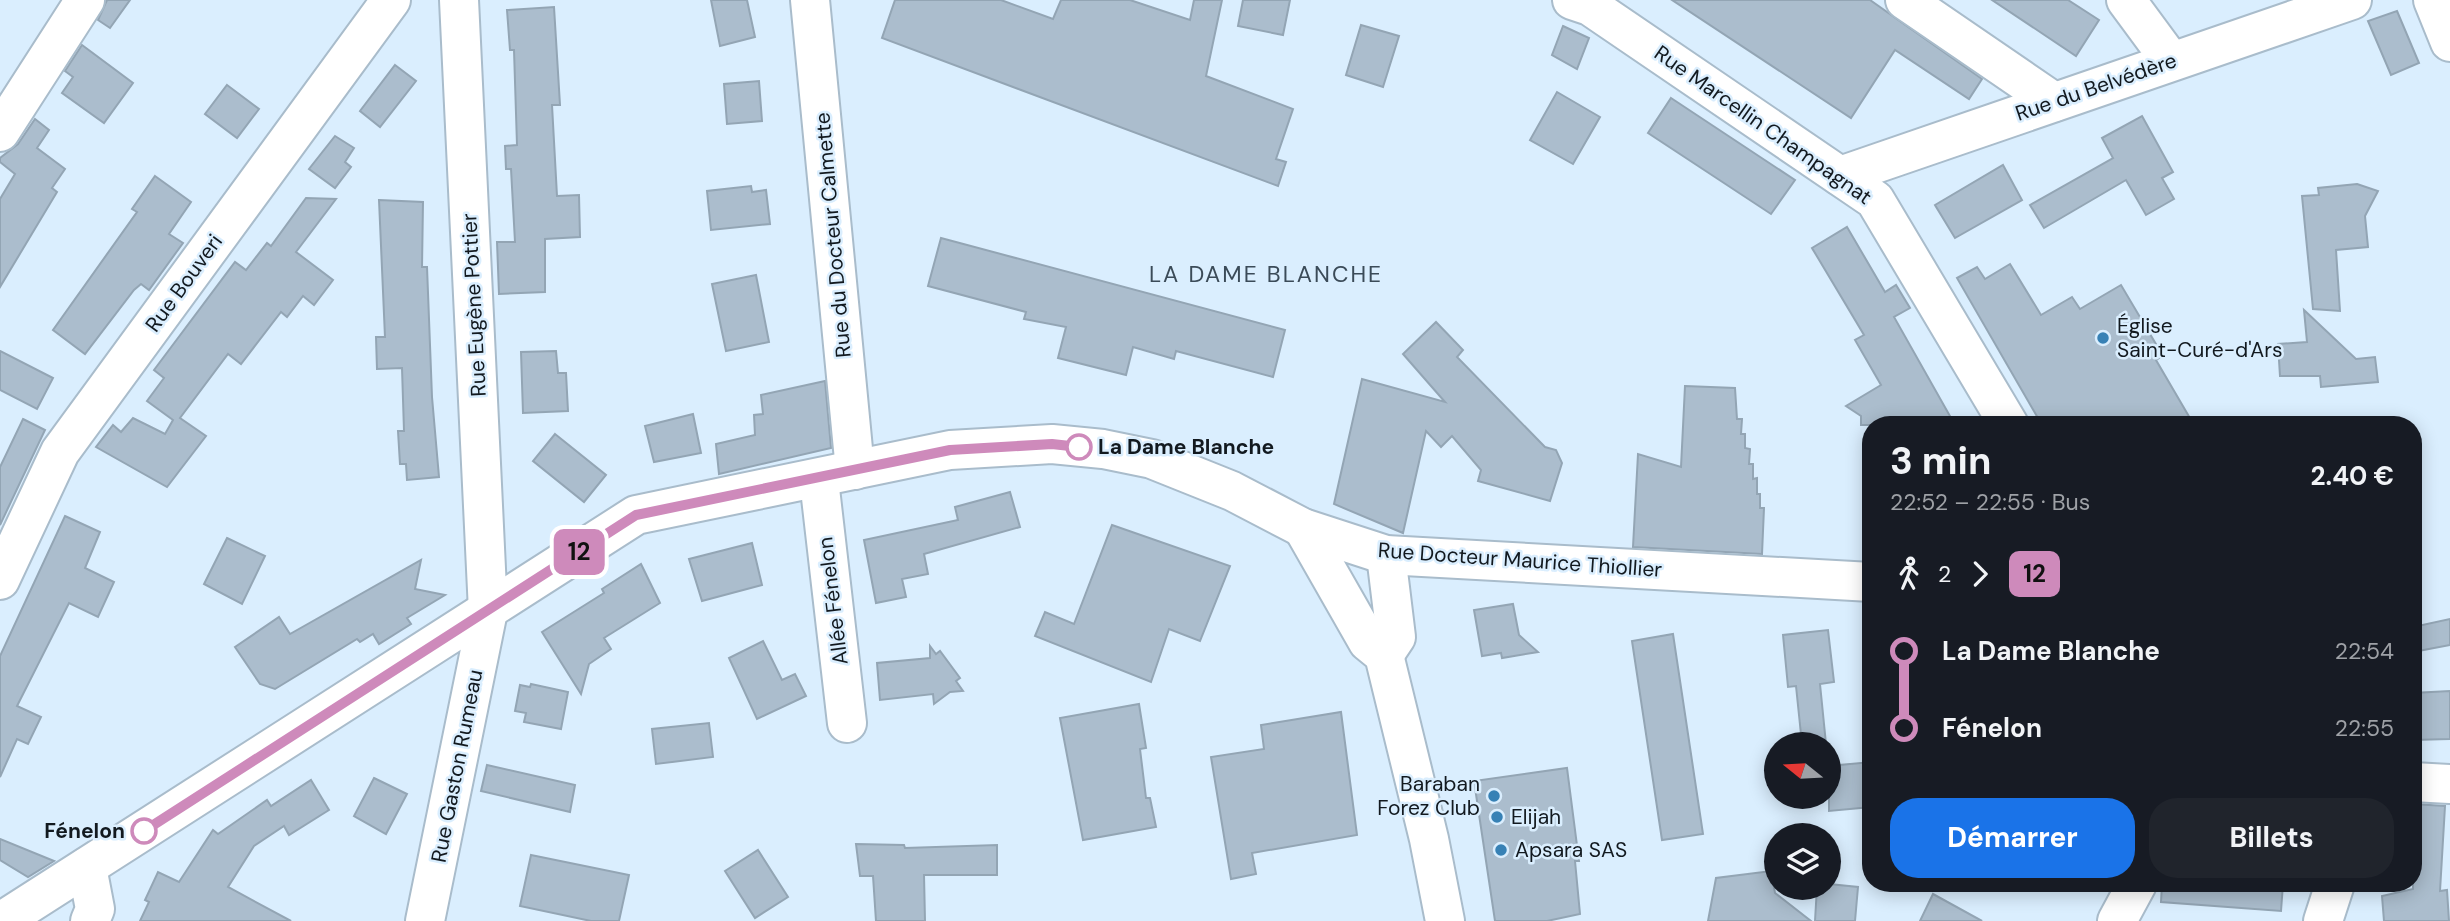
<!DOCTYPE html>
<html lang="fr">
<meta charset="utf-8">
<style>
body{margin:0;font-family:"DM Sans",sans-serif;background:#20242c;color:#f1f3f6;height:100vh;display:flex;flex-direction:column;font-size:26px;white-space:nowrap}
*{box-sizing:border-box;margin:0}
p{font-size:23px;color:#9ea1a6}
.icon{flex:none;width:38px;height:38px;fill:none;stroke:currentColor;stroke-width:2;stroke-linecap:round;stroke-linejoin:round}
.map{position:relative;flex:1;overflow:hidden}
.drawer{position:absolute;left:1862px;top:416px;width:560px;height:476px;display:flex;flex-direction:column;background:#171b24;border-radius:28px;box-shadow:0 4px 18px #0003}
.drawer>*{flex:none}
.badge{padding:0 14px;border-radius:10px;font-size:24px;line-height:46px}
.needle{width:46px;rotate:288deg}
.controls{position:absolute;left:1764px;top:732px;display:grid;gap:14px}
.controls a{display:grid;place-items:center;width:77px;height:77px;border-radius:50%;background:#171b24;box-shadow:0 4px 18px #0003;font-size:35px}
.map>.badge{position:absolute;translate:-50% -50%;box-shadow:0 0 0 4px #fff}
.legs{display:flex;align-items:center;gap:10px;height:77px;padding:0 28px;font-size:23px}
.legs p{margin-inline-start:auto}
.summary{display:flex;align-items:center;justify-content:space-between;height:119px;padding:0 28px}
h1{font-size:38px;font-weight:700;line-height:52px}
.action{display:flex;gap:14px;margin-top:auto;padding:14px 28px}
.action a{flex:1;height:80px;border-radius:28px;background:#1a73e8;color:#fff;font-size:28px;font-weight:700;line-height:80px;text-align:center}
.action a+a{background:#20242c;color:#f1f3f6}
ul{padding:0 28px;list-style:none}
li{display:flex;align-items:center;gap:24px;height:77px;font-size:26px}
li i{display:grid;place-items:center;width:10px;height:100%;margin:0 9px;background:currentColor}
li i::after{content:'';width:18px;height:18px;margin:-9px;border:5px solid;border-radius:50%;background:#171b24}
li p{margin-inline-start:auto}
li:first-child i{background:linear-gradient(#0000 50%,currentColor 0)}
li:last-child i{background:linear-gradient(currentColor 50%,#0000 0)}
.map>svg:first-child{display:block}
</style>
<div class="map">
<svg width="2450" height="921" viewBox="0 0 2450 921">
<rect width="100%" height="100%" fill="#daeefe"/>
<g fill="#abbdcd" stroke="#93a5b4" stroke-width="2">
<polygon points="107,0 130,0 110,28 98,20"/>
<polygon points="711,0 747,0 755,37 720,46"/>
<polygon points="895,0 1001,0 1053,19 1061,0 1130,0 1190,20 1194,0 1222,0 1206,76 1293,109 1276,159 1286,162 1278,186 882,38"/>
<polygon points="1243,0 1290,0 1283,35 1238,26"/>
<polygon points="1672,0 1870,0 1982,79 1969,99 1895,50 1851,118"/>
<polygon points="1992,0 2068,0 2099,20 2076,56"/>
<polygon points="554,7 560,105 552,105 557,196 579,195 580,237 545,239 545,292 499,294 497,242 515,242 511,169 506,169 505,146 517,145 514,50 510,50 507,10"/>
<polygon points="2397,11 2419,63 2391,75 2368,21"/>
<polygon points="1361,25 1399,36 1383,87 1346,75"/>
<polygon points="1563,26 1589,38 1577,69 1552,55"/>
<polygon points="82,45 133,83 104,123 62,93 73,77 65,71"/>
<polygon points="395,65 416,81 380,127 360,111"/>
<polygon points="759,81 762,121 727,124 724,84"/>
<polygon points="227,85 259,109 237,138 205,114"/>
<polygon points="1557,92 1600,117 1573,164 1530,140"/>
<polygon points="1671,98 1795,180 1771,214 1648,133"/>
<polygon points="2142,116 2173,172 2162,178 2174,199 2146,215 2126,180 2044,228 2030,205 2113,158 2102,138"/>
<polygon points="35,119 49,130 37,148 65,169 52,188 57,192 0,287 0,199 15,174 0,162 0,158 18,144"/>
<polygon points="335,136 354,148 345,162 351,167 335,188 309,169"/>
<polygon points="2003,165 2022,200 1955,238 1935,205"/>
<polygon points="155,176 191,202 169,234 183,243 149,290 141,284 134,290 85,354 53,330 137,212 132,209"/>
<polygon points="2357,184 2378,191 2365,216 2368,247 2336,250 2340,311 2313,309 2302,196 2319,195 2318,188"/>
<polygon points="751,186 752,192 766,190 770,224 711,230 707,191"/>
<polygon points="306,198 336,199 296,252 333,280 314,305 303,296 287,317 281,312 241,364 228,354 180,418 206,436 167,487 96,447 113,425 121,432 133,418 165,434 173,420 147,401 164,378 154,370 235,262 246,270 267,243 271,246"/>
<polygon points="379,200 423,202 422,267 427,267 432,397 439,477 407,480 406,464 400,464 398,431 404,431 402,368 377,369 376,337 385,337"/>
<polygon points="1847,227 1885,292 1896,285 1910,308 1894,317 1955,425 1861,425 1861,416 1846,406 1881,385 1855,340 1864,335 1812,248"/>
<polygon points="941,238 1285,330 1273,377 1176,351 1174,359 1133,347 1126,375 1058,358 1066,327 1024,319 1026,312 928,286"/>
<polygon points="2010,264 2041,315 2072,297 2080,309 2121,285 2163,356 2156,360 2194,425 2042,425 1957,278 1977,267 1985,279"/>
<polygon points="756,275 769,342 726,351 712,284"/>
<polygon points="2304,310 2356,359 2375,357 2378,382 2321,387 2320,376 2280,376 2278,344 2307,342"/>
<polygon points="1436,322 1463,350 1457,357 1545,447 1556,450 1562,463 1550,501 1478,481 1481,470 1452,436 1441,447 1426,431 1403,533 1334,504 1362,379 1445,402 1403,354"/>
<polygon points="0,351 53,378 37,409 0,390"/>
<polygon points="556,351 558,373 566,373 568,411 523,413 521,352"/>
<polygon points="825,381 831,448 719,474 716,444 755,435 754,415 763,414 761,395"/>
<polygon points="1685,386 1735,388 1737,419 1742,419 1741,434 1745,434 1745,448 1750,449 1749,464 1753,464 1753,479 1757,478 1757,494 1760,494 1760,508 1764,508 1762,554 1633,547 1638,454 1681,467"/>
<polygon points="693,414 701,453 654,462 645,426"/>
<polygon points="23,419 45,430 0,525 0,467"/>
<polygon points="555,434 606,475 584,502 533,461"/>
<polygon points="1010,492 1020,527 924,554 928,574 902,579 906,597 876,603 864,540 958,520 955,507"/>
<polygon points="65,516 100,532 85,568 114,582 98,617 69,603 17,706 41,717 28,744 17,739 0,777 0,656"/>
<polygon points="1112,525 1230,566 1200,641 1169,629 1151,682 1035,636 1045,612 1074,624"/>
<polygon points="227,538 265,556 242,604 204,584"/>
<polygon points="752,543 762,585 702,601 689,559"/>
<polygon points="421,560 415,589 445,595 407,618 411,624 379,644 373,634 360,642 357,639 275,689 260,684 235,647 279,617 290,634"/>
<polygon points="641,564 660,603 604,638 611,649 589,664 581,694 542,632 604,593 602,589"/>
<polygon points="1513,604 1519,635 1538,652 1502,658 1501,653 1482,656 1474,610"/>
<polygon points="2450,619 2450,645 2413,652 2413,627"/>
<polygon points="1828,630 1834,682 1820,684 1826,744 1802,744 1796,686 1788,687 1783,635"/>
<polygon points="1673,634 1703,834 1662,840 1632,641"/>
<polygon points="763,641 782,680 795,674 806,696 757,719 729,658"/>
<polygon points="930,646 936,654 940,651 960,678 956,681 963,691 950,692 934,704 933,694 880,700 877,663 930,658"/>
<polygon points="531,684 568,692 561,729 524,722 526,713 515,711 520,685 530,687"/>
<polygon points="2450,691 2450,739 2413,740 2413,693"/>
<polygon points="1139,704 1146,748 1140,749 1146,798 1150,798 1156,827 1083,840 1060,718"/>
<polygon points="1341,712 1357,835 1252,853 1256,874 1231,879 1211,757 1264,749 1261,725"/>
<polygon points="709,723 713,757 656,764 652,729"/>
<polygon points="1871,762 1871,807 1829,811 1829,766"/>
<polygon points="487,765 575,785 570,812 481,791"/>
<polygon points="1567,768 1579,861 1575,861 1580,914 1547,921 1495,921 1474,781"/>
<polygon points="374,778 407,794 386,834 354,816"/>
<polygon points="311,780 329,810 289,835 284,826 254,846 228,887 291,921 140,921 149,902 145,900 158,872 179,882 213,830 218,834 267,800 271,806"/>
<polygon points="2413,804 2445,806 2440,891 2447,890 2449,921 2384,921 2382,896 2413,889"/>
<polygon points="0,839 54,861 28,877 0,860"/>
<polygon points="856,844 904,845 905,848 997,845 997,875 924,875 925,921 876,921 873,876 860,876"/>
<polygon points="758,850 788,897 755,918 725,871"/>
<polygon points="531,855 629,875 619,921 591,921 520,906"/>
<polygon points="1771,871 1775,893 1811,921 1708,921 1716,878"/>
<polygon points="1829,884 1858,887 1855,921 1815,921 1817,887 1829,887"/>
<polygon points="2162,884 2283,884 2281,911 2161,902"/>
<polygon points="1933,894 1982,921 1920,921"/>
</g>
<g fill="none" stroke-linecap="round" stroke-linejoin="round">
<g stroke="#a9bccb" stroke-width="42">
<g id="minor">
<polyline points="810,0 855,470"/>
<polyline points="1572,0 1590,6 1875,200 2009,425"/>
<polyline points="1905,0 2054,102"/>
<polyline points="2126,0 2171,61"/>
<polyline points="2433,0 2450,42"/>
<polyline points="0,132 85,0"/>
<polyline points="1840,176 2352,0"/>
<polyline points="819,480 847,723"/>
<polyline points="1303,528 1368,642 1384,655 1429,839 1445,921"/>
<polyline points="0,580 60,452 391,0"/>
<polyline points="1384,655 1396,637 1386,555"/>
<polyline points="2413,782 2450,784"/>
<polyline points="87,867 95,909 90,921"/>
<polyline points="2,921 636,515 950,450 1052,444 1103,449 1152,459 1232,491 1303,528 1386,555 1871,582"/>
<polyline points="425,921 488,611 459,0"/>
<polyline points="2117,921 2137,884"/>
<polyline points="2323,921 2335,884"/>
</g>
</g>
<use href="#minor" stroke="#fff" stroke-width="38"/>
</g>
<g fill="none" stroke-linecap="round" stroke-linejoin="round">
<g stroke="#fff" stroke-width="16">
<polyline id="line-1" points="144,831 636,515 950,450 1052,444 1079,447"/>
</g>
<use href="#line-1" stroke="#ce8abb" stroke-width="10"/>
</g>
<g fill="#3781b5" stroke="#daeefe" stroke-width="2.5">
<circle cx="2103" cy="338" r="7"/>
<circle cx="1494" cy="796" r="7"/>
<circle cx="1497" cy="817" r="7"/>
<circle cx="1501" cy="850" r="7"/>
</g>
<g fill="#fff" stroke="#ce8abb" stroke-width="3.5">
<circle cx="1079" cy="447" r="12"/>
<circle cx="144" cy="831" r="12"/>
</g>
<g text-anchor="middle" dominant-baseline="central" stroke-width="5" stroke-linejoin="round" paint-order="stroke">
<g font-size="21" fill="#12191f" stroke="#daeefe">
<text transform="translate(2096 87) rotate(-19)">Rue du Belvédère</text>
<text transform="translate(1763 125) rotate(35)">Rue Marcellin Champagnat</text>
<text transform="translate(833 235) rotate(-95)">Rue du Docteur Calmette</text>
<text transform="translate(184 283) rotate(-54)">Rue Bouveri</text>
<text transform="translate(474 305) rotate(-93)">Rue Eugène Pottier</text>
<text transform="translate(1520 560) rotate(4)">Rue Docteur Maurice Thiollier</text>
<text transform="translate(833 601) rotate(-97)">Allée Fénelon</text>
<text transform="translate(457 766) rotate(-79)">Rue Gaston Rumeau</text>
</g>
<g font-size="21" fill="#12191f" stroke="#daeefe" text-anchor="start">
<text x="2117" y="326">Église<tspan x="2117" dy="24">Saint-Curé-d'Ars</tspan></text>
<text x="1480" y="784" text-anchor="end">Baraban<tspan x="1480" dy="24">Forez Club</tspan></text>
<text x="1511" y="817">Elijah</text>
<text x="1515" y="850">Apsara SAS</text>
</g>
<g font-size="21" font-weight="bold" fill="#12191f" stroke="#daeefe" text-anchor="start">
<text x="1098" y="447">La Dame Blanche</text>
<text x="125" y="831" text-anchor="end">Fénelon</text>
</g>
<g font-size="23" letter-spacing="2" fill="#3b4b58" stroke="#daeefe">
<text x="1266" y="274">LA DAME BLANCHE</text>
</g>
</g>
</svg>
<div class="controls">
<a><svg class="needle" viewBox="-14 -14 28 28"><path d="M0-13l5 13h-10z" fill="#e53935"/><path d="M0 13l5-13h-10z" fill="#9ea1a6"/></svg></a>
<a><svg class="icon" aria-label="layers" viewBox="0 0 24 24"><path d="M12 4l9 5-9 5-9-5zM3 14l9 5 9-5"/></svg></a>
</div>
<b class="badge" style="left:579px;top:552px;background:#ce8abb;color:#111">12</b>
<section class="drawer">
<div class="summary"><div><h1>3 min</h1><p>22:52 – 22:55 · Bus</p></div><b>2.40 €</b></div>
<div class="legs"><svg class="icon" aria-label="walk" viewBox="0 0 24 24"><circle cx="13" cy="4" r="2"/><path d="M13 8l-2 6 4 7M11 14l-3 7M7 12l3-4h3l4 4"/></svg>2<svg class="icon" aria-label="forward" viewBox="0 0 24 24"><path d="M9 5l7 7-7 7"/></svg><b class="badge" style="background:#ce8abb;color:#111">12</b></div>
<ul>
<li><i style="color:#ce8abb"></i><b>La Dame Blanche</b><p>22:54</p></li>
<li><i style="color:#ce8abb"></i><b>Fénelon</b><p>22:55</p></li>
</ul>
<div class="action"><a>Démarrer</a><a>Billets</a></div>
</section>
</div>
